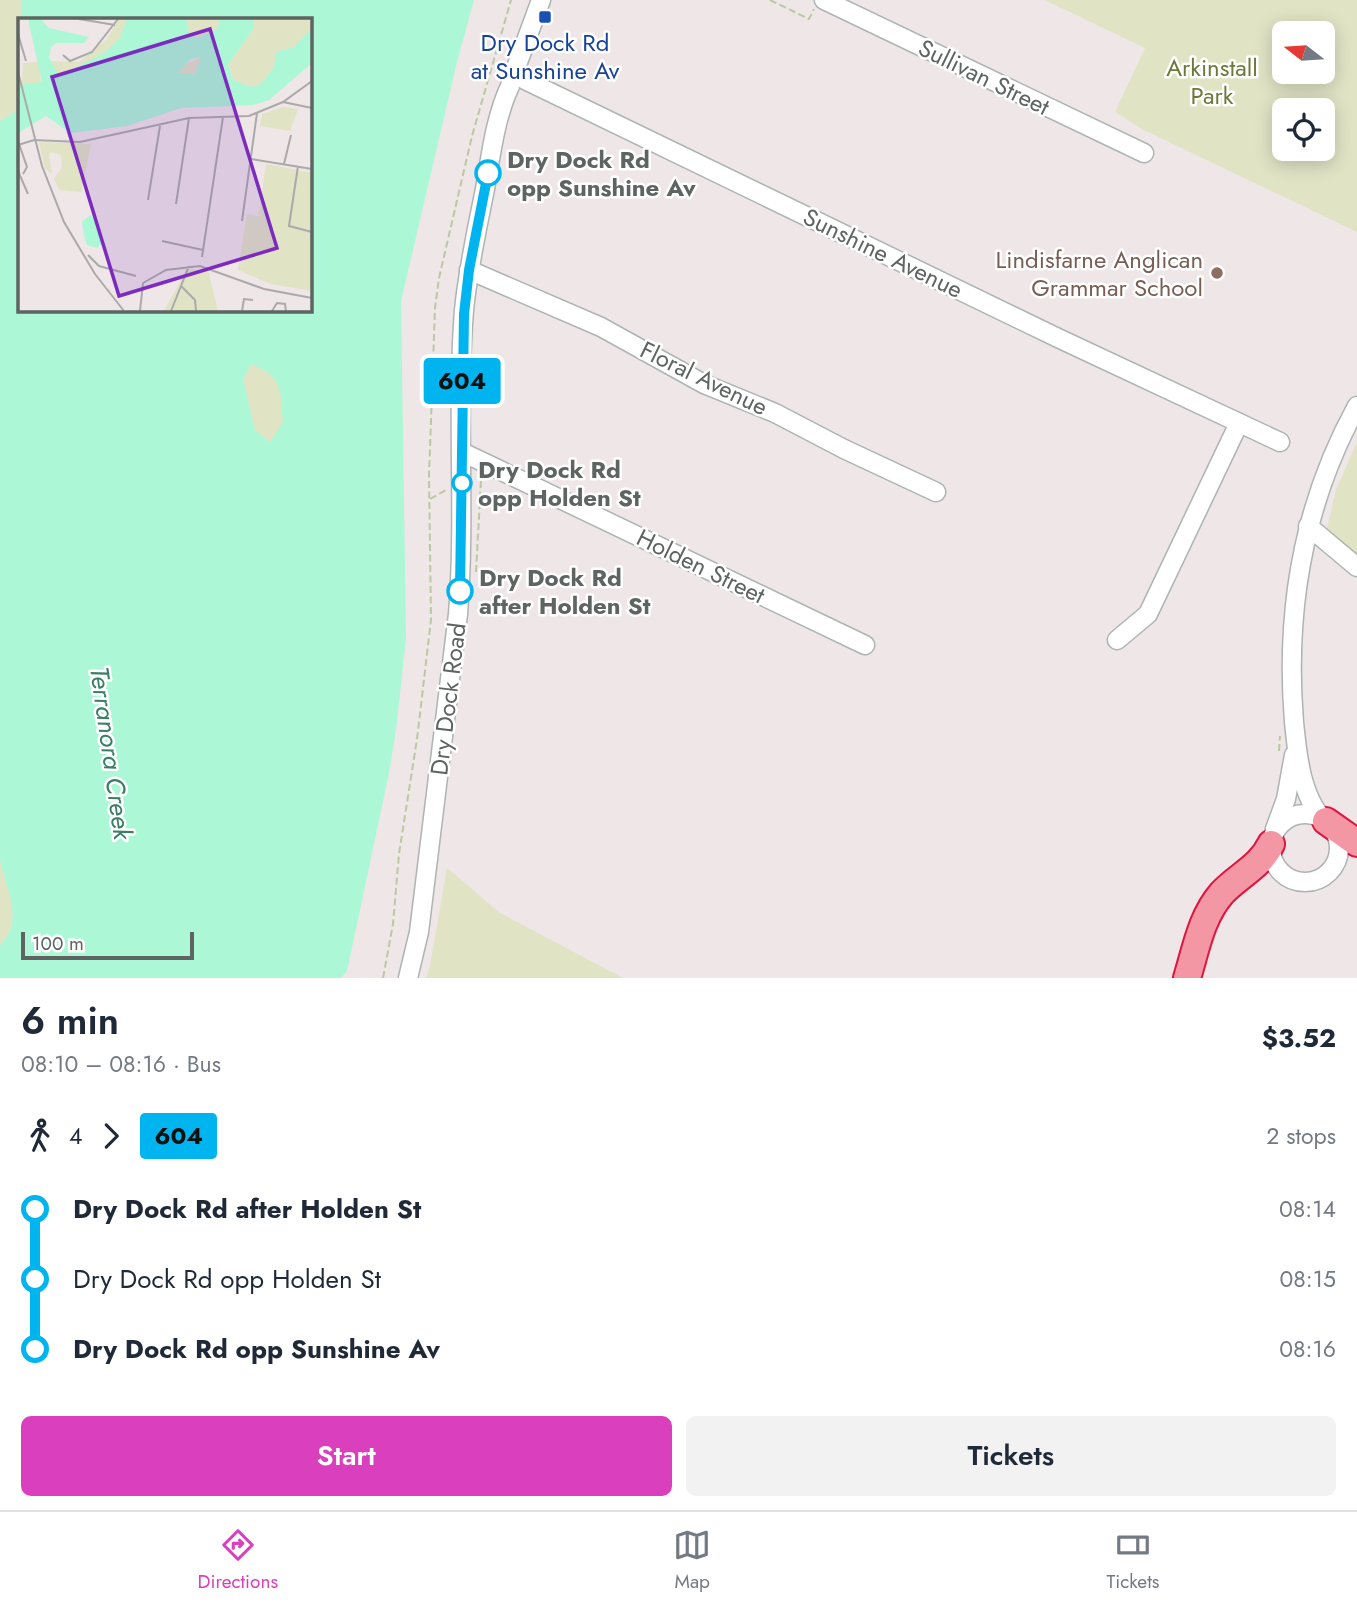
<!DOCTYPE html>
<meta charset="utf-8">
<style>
body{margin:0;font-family:Jost,sans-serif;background:#f2f2f3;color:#1f2937;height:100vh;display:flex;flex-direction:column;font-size:26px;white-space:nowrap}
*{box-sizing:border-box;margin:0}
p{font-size:23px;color:#747a83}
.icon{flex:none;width:38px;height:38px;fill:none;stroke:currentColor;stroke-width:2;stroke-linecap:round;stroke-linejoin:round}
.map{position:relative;height:978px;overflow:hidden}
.side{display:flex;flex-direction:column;background:#fff;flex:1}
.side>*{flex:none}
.badge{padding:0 14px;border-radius:5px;font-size:24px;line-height:46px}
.needle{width:46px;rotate:287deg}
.fabs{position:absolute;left:1272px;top:21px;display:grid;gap:14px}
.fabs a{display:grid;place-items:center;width:63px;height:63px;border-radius:10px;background:#fff;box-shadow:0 4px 18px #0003;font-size:35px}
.scale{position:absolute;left:21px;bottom:18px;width:173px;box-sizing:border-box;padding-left:7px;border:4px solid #5d6462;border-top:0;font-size:19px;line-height:24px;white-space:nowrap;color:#5d6462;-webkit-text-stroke:5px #fff;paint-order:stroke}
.map>.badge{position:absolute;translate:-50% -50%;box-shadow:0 0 0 4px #fff}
.legs{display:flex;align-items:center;gap:10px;height:77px;padding:0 21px;font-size:23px}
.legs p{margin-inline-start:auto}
.summary{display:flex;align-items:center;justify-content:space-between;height:119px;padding:0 21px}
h1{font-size:38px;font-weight:600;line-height:52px}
.cta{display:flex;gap:14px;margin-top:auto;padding:14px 21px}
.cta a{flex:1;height:80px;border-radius:10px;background:#da40bd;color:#fff;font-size:28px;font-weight:600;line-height:80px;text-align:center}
.cta a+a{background:#f2f2f3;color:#1f2937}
ul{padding:0 21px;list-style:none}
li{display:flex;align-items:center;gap:24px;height:70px;font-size:26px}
li i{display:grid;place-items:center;width:10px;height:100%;margin:0 9px;background:currentColor}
li i::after{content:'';width:18px;height:18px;margin:-9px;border:5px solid;border-radius:50%;background:#fff}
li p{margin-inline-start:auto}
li:first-child i{background:linear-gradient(#0000 50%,currentColor 0)}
li:last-child i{background:linear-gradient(currentColor 50%,#0000 0)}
.tabs{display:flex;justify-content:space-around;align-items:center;height:98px;border-top:2px solid #e0e1e3;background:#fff;font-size:19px;color:#747a83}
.tabs a{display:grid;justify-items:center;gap:4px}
.tabs .selected{color:#da40bd}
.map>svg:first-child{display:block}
</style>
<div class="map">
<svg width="1357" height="978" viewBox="0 0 1357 978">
<rect width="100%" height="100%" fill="#eee6e7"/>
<g fill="#e0e3c4" fill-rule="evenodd">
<polygon points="0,0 22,0 22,19 19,19 19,104 15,112 0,121"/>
<path d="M 1045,0 L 1357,0 L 1357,232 L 1144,130 L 1115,112 L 1145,48 ZM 1284,33 L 1323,33 L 1323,72 L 1284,72 ZM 1284,110 L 1323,110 L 1323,149 L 1284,149 Z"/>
<path d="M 251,364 C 284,377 280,389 284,422 L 270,442 L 255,430 L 243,379 Z"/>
<polygon points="1357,442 1357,575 1323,545 1336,490"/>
<path d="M 0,860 C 6,889 25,921 0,945 Z"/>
<polygon points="447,868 500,913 623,978 426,978 430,966"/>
</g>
<path fill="#acf7d5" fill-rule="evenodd" d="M 22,0 L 474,0 L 457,62 L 401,301 L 406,638 L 396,730 L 389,773 L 347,971 L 341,978 L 0,978 L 0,945 C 25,921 6,889 0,860 L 0,121 L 15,112 L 19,104 L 19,310 L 310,310 L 310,19 L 22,19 ZM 251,364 C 284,377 280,390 283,422 L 270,442 L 255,430 L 243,379 Z"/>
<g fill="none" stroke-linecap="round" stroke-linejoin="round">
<g stroke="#aeb4b3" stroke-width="21">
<g id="minor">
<polyline points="824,0 1144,153"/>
<polyline points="517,65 541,0"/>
<polyline points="525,80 1058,338 1280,442"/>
<polyline points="469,270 601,327 704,384 775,413 844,449 936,492"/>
<polyline points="462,452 865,645"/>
<polyline points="1308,526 1357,567"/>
<polyline points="1117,640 1148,614 1239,423"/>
<circle cx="1305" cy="848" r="34"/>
<path d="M 1323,819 C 1301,796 1297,753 1294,722 C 1285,612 1303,504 1357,406"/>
<polyline points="1275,829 1286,799 1294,755"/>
<path d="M 408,978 L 419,932 L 458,614 C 466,513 456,411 464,310 C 468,269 477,229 485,189 C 491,155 495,118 510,86"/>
</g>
</g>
<g stroke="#df153e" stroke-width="30">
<g id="highway">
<polyline points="1326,821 1357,843"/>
<path d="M 1187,978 C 1196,949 1201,917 1222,893 C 1239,875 1260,867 1271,844"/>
</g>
</g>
<g stroke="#bac9a2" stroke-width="2" stroke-dasharray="7 3.5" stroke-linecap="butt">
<polyline points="770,0 809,19 814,9"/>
<polyline points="430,499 446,490"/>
<polyline points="476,572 481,480"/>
<polyline points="1279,751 1280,736"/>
<polyline points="383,978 393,924 399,854 417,739 431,620 429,476 435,308 439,278 472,136 511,0"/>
</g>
<use href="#minor" stroke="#fff" stroke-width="18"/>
<use href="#highway" stroke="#f497a5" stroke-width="26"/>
</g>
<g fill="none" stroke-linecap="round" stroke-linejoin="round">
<g stroke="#fff" stroke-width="16">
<polyline id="line-1" points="460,591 464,314 469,270 488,173"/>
</g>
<use href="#line-1" stroke="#00b5ef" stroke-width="10"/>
</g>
<rect fill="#1a4fb4" stroke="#fff" stroke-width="2.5" x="538" y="10" width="14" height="14" rx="3.5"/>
<g fill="#fff" stroke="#00b5ef" stroke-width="3.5">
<circle cx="488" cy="173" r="12"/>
<circle cx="462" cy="483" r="9"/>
<circle cx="460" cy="591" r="12"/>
</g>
<circle fill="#8d6e63" stroke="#fff" stroke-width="2.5" cx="1217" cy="273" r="7"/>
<g text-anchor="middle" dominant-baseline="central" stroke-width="5" stroke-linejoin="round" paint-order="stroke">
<g font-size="24" fill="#164399" stroke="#fff">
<text x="545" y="42">Dry Dock Rd<tspan x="545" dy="28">at Sunshine Av</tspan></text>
</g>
<g font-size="24" fill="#6e783a" stroke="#fff">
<text x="1212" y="67">Arkinstall<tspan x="1212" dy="28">Park</tspan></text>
</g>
<g font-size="24" fill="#5d6462" stroke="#fff">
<text transform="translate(984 77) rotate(26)">Sullivan Street</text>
<text transform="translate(883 253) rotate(26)">Sunshine Avenue</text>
<text transform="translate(704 378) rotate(26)">Floral Avenue</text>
<text transform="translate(701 566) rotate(26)">Holden Street</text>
<text transform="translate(448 699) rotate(-83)">Dry Dock Road</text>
</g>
<g font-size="24" font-weight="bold" fill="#5d6462" stroke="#fff" text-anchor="start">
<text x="507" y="159">Dry Dock Rd<tspan x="507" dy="28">opp Sunshine Av</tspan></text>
<text x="478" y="469">Dry Dock Rd<tspan x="478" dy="28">opp Holden St</tspan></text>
<text x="479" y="577">Dry Dock Rd<tspan x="479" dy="28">after Holden St</tspan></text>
</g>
<g font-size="24" fill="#785e54" stroke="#fff" text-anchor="end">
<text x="1203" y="259">Lindisfarne Anglican<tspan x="1203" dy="28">Grammar School</tspan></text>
</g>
<g font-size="26" font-style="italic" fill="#3b7e64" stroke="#fff">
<text transform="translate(111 753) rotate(82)">Terranora Creek</text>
</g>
</g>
<g transform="translate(18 18)">
<rect width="294" height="294" fill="#eee6e7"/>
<path d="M 101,1 L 109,1 L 102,20 L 86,35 L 46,58 L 38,57 L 32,43 L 61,44 L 89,21 ZM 168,1 L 202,1 L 199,11 L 179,20 L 171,15 ZM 236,1 L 291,1 L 294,10 L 276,29 L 258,34 L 256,49 L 243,66 L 233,69 L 215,62 L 210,47 L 236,10 ZM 183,39 L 177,56 L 161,57 L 162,49 ZM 21,44 L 23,66 L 4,67 L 5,45 ZM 265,89 L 280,91 L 272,113 L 242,108 L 244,96 ZM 21,124 L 73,126 L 63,174 L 41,172 L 36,161 L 44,150 L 43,137 L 33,134 L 31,137 L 34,156 L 27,150 ZM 248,146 L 294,155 L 294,273 L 253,266 L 220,252 L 229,196 L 241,198 ZM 169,251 L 190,252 L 200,293 L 146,293 Z" fill="#e0e3c4"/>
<path d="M 10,1 L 23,1 L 31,10 L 71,19 L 66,25 L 38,25 L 33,29 L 31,39 L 41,58 L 86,35 L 102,20 L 109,1 L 168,1 L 171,15 L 179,20 L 199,11 L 202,1 L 236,1 L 236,10 L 210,47 L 215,62 L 233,69 L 243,66 L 256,49 L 258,34 L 276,29 L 294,10 L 294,45 L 251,82 L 235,87 L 163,90 L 109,108 L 52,115 L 28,98 L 0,115 L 0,67 L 24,64 ZM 183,39 L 177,56 L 160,55 L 173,41 ZM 72,197 L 79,202 L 84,225 L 79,230 L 69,227 L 66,218 L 64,204 Z" fill="#acf7d5" fill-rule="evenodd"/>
<path fill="none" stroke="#abaaaa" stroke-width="2" d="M 61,1 L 97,7M 0,16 L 8,43M 45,37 L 52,43 L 74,34 L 100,1M 0,54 L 24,148 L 46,204 L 77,256 L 106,293M 265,84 L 294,90M 0,123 L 9,149 L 5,156M 0,127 L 16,122 L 62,124 L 171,100 L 231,98 L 265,84 L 294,63M 233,141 L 294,151M 266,146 L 273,117M 280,148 L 271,208 L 294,214M 0,153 L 10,176M 130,182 L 142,108M 158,186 L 171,100M 224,203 L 239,95M 144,223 L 185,232M 70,237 L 81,248 L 118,258M 184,239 L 205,99M 171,248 L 163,268 L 177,282 L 178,293M 125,265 L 148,252 L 182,248 L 246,271 L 294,280M 122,293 L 125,265M 153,293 L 163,268M 224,293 L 226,281 L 235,282M 254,293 L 259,285 L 267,286 L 268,293"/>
<path fill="#7b2cbf" fill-opacity="0.15" stroke="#7b2cbf" stroke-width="3.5" d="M 192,11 L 259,230 L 101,278 L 34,59 Z"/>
<rect width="294" height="294" fill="none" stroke="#5d6462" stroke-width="3.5"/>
</g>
</svg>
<div class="fabs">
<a><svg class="needle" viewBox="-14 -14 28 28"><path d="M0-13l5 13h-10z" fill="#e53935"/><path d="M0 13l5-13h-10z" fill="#747a83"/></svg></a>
<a><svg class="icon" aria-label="locate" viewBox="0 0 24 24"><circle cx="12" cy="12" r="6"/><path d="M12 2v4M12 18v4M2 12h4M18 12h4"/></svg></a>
</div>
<div class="scale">100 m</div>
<b class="badge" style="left:462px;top:381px;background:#00b5ef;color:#111">604</b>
</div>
<section class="side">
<div class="summary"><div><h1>6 min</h1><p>08:10 – 08:16 · Bus</p></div><b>$3.52</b></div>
<div class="legs"><svg class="icon" aria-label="walk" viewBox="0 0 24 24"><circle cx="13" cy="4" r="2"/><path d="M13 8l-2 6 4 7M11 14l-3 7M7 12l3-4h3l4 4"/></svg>4<svg class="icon" aria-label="forward" viewBox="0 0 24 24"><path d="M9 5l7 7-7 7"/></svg><b class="badge" style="background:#00b5ef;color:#111">604</b><p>2 stops</p></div>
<ul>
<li><i style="color:#00b5ef"></i><b>Dry Dock Rd after Holden St</b><p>08:14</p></li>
<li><i style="color:#00b5ef"></i><span>Dry Dock Rd opp Holden St</span><p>08:15</p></li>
<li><i style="color:#00b5ef"></i><b>Dry Dock Rd opp Sunshine Av</b><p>08:16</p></li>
</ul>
<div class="cta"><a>Start</a><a>Tickets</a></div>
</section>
<nav class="tabs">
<a class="selected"><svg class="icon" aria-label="directions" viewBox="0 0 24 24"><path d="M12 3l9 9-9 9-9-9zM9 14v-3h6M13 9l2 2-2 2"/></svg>Directions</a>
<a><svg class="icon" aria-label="map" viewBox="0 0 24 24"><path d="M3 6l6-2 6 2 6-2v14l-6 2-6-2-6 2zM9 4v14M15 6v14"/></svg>Map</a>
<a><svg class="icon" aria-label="tickets" viewBox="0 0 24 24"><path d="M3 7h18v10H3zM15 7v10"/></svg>Tickets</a>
</nav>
